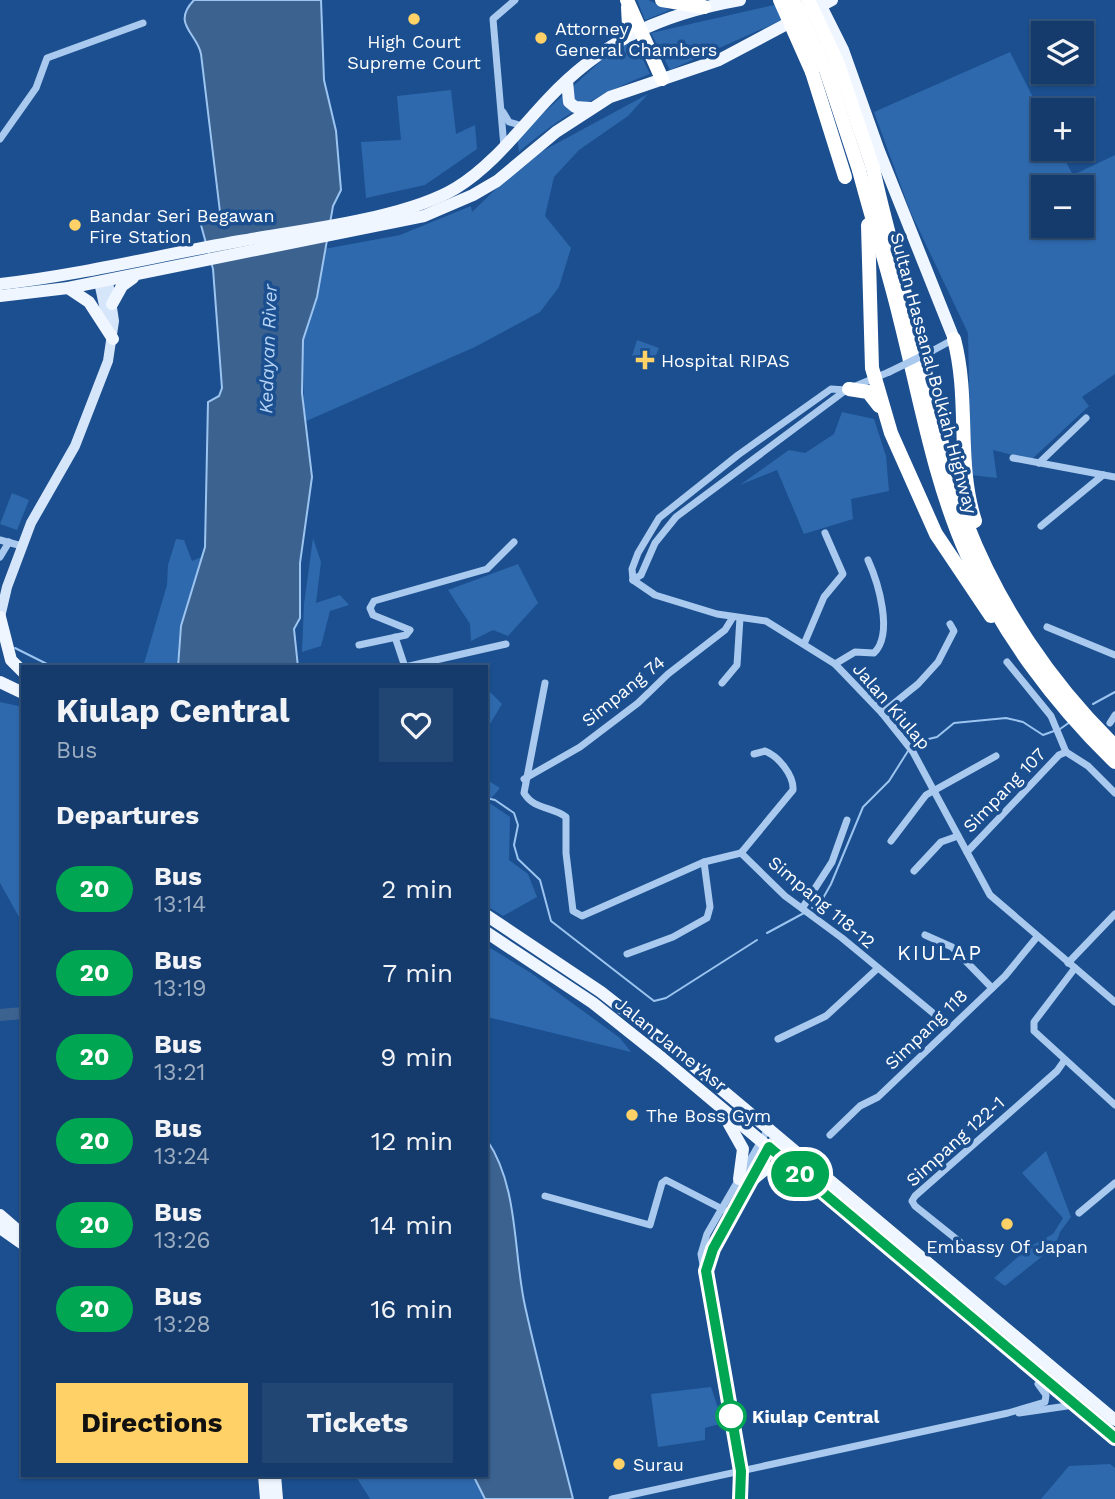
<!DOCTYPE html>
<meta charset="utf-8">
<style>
body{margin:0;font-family:"Work Sans",sans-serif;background:#214673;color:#f1f3f6;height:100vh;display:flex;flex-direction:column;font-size:26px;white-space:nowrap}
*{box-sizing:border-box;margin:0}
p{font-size:23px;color:#9dadc1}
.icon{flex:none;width:38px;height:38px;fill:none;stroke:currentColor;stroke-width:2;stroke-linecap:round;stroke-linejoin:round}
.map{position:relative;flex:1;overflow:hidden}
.panel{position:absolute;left:21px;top:665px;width:467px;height:812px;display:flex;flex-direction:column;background:#143b6b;border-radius:0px;box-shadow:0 2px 5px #0004,0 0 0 2px #33557e}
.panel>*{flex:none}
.badge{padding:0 14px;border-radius:23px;font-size:24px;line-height:46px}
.controls{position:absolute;left:1031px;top:21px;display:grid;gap:14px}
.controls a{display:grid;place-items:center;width:63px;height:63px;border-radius:0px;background:#143b6b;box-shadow:0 2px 5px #0004,0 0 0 2px #33557e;font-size:35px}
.map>.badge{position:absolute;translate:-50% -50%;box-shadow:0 0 0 4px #fff}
h2{padding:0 35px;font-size:26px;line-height:63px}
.round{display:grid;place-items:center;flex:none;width:74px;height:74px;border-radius:0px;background:#214673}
.summary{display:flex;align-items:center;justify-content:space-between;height:119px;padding:0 35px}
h1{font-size:33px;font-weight:700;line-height:52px}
.button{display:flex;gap:14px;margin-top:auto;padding:14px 35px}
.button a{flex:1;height:80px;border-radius:0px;background:#ffd166;color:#111;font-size:28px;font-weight:700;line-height:80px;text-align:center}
.button a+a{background:#214673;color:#f1f3f6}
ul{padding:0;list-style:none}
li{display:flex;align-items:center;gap:21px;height:84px;padding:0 35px}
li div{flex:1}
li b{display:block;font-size:26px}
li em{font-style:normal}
li .badge{min-width:77px;font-weight:700;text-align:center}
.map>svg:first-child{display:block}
</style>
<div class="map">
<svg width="1115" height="1499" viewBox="0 0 1115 1499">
<rect width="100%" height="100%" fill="#1b4f8f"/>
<g fill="#2e69ad" fill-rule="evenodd">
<polygon points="637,0 648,0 670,10 645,20"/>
<polygon points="778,4 782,20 670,70 651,33"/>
<path d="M 632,37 L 650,74 C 600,93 559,117 519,152 L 517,137 L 614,49 Z"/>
<path d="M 1010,52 L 1043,117 L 1043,149 L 1059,149 L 1073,175 L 1115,155 L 1115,374 L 1082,397 L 1089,406 L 1031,460 L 993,450 L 997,478 L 971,475 L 968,333 L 910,211 L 874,112 ZM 1043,187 L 1082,187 L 1082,226 L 1043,226 Z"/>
<polygon points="451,90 456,134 475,125 477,149 425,185 366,198 361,142 401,140 397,96"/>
<polygon points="648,94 628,116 579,150 554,177 545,216 571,248 559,287 540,312 475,347 304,422 303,340 317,297 324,249 400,235 471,206 472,212 526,160"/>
<polygon points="637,340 659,348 653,363 632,356"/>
<polygon points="842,412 874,419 886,456 889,491 851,499 853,519 804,534 777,470 740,485 789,450 805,453 834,434"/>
<polygon points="12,493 29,500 17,530 0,524"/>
<polygon points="313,538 321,562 316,603 340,595 349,605 330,611 321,646 302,652 304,604"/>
<polygon points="176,539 184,540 192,561 204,556 194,602 180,626 177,667 143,667 167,585 168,565"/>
<polygon points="518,564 538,603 508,636 493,630 471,641 470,624 448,590"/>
<polygon points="487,689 502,704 487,729"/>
<polygon points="0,702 23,707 23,924 0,883"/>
<polygon points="487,780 500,788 488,802 510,817 509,860 528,874 537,897 503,916 487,906"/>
<polygon points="487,946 531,973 620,1038 631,1052 487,1017"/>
<polygon points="1046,1151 1071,1217 1060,1232 1055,1246 1005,1286 994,1278 1029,1247 1053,1234 1063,1218 1022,1173"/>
<polygon points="711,1387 723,1423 705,1428 705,1440 658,1447 651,1394"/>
<polygon points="1110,1464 1115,1468 1115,1499 1041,1499 1069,1466"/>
<polygon points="355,1475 473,1475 485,1499 370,1499"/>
</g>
<g fill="#3c6290" stroke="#9cc4f0" stroke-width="2">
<path d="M 194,0 L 321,0 L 324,80 L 336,131 L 341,190 L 333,206 L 317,297 L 303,340 L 302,393 L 312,477 L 300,563 L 300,618 L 294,629 L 298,667 L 178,667 L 181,626 L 205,547 L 208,402 L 219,396 L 222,388 L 213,269 L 201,225 L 202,219 L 220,212 L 201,54 C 197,33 171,24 194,0 Z"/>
<path d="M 487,1140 C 519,1187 513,1252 525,1306 C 539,1370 557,1435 573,1499 L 485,1499 L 473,1475 L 486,1475 Z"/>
</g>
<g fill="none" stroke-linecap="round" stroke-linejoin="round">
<g stroke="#9cc4f0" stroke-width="2">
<polyline points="15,648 53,667"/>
<polyline points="1093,704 1115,692"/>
<polyline points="1060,729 1070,722"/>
<polyline points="916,742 937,737 954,723 1006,718 1023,722 1043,735 1054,731"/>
<polyline points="486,798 495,800 514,813 518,825 514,845 518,859 540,880 551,921 654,1001 666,998 757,940"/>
<polyline points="812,908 822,900 831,884 863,807 889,781 908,751"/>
<polyline points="767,933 804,913"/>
</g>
<polyline stroke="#3c6290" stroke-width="12" points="0,1015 23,1013"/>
<g stroke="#a9c9ee" stroke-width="7">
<polyline points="503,112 509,122 523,126"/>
<polyline points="0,139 36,88 47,58 143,23"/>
<polyline points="504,147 493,19 515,0"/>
<polyline points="932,351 954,339"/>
<polyline points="1013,458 1115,477"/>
<polyline points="1039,463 1086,418"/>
<polyline points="1041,526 1103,475"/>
<polyline points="0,540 22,546"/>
<polyline points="0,557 9,542"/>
<polyline points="633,580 655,595 717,614 766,621 835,664 882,713 913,752 990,895 1115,1002"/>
<polyline points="633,580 641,575 655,543 676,517 846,390 889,372"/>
<polyline points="633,580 632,569 638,553 659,518 738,455 831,389 846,390"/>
<polyline points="1047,627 1115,655"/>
<polyline points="395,637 405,667 506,644"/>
<polyline points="804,644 824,597 843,574 825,533"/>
<polyline points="359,645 406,635 410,630 373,615 370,608 374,601 487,569 514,542"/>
<polyline points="1007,662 1051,716 1066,752"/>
<path d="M 835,664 L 855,652 L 874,653 C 894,634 878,582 868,560"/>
<path d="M 545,683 L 524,793 C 534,810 552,806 566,817 L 566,853 L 573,911 L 582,916 L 704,862 L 741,853"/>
<polyline points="722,683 737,665 740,618"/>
<polyline points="882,713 918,684 938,662 954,631 950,624"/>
<polyline points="1110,723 1115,715"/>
<polyline points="1066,752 1088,766 1115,793"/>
<polyline points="524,779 580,747 638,703 668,674 725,630 733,617"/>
<polyline points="891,841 926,795 996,756"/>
<polyline points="967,852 1059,755 1066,752"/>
<polyline points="741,853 785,896 842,938 950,1027"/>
<path d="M 741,853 L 793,790 C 794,775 778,756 765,751 L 754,754"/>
<polyline points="914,871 941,842 958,836"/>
<polyline points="803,907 832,862 847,820"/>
<polyline points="925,935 952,947 992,988"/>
<polyline points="627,954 673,937 707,918 710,907 704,862"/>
<polyline points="1068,963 1115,914"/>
<polyline points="1075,968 1034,1022 1034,1031 1115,1105"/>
<polyline points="778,1039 826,1016 877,969"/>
<polyline points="830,1135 860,1106 878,1097 1005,976 1037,937"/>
<polyline points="545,1196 650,1225 662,1183 666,1180 732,1214"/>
<polyline points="1079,1213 1115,1183"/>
<polyline points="960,1242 915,1206 912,1201 915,1196 1057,1071 1064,1061"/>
<polyline points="706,1271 713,1249 775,1135"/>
<polyline points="1019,1413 1067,1406"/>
<polyline points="612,1499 1008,1413 1045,1402 1046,1395 1038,1384"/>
<polyline points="740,1499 741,1471 701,1254 707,1234 768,1129"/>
</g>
<g stroke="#d6e6fa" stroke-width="10">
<polyline points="99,282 109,329"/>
<polyline points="0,617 7,587 31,523 75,446 108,361 114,321 108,281"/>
</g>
<g stroke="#f0f6ff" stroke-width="12">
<polyline points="818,0 843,50 879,151 954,339"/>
<polyline points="567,81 569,102 575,107 590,108"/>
<path d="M 0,284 C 80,275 160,255 240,241 C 300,230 405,219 456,188 C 492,166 518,131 547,100 C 602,41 661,14 740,0"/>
<polyline points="68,288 89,302 113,339"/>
<polyline points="0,296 68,288 424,216 473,195 497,181 556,132 610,97 719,60 832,0"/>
<polyline points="112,304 122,286 133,278"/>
<polyline points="0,617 11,660 23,672"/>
<polyline points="0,682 23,693"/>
<polyline points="486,915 601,992 671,1047 1115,1420"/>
<polyline points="486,932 593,1003 662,1058 1115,1438"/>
<polyline points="725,1117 743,1149 739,1179"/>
<polyline points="748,1184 767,1168 796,1173"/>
<polyline points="0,1215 23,1235"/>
<polyline points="0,1228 23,1244"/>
<polyline points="264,1475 266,1499"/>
<polyline points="275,1475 277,1499"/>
</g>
<g stroke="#fff" stroke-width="14">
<polyline points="627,0 662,79"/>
<polyline points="662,0 704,7"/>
<polyline points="622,38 629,26 628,7"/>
<polyline points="812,72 845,177"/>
<path d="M 873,168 C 885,226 903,284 918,342 C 933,402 944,464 966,522 C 998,605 1051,684 1115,746"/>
<path d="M 859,170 C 872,220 888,269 900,319 C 920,398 934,481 967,555 C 1001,632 1055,704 1115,762"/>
<polyline points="868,225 872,368 891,433 936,534 991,616"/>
<path d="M 954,339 C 970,399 956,462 975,521"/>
<polyline points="849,389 868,392 879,406"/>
</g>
<polyline stroke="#a9c9ee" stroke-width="7" points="889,372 932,351"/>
<g stroke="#fff" stroke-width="14">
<polyline points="780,0 812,72"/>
<polyline points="793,0 826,70 859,170"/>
<polyline points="808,0 838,64 873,168"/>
</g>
</g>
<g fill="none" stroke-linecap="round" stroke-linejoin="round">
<g stroke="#fff" stroke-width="16">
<polyline id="line" points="740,1499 741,1471 706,1271 713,1249 769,1147 1115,1438"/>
</g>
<use href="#line" stroke="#00a651" stroke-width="10"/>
</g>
<g fill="#ffd166" stroke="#1b4f8f" stroke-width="2.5">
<circle cx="414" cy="19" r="7"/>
<circle cx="541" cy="38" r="7"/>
<circle cx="75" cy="225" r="7"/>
<path d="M641.5 349.5h7v7h7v7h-7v7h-7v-7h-7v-7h7z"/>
<circle cx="632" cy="1115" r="7"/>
<circle cx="1007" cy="1224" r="7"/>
<circle cx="619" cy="1464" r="7"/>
</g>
<circle fill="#fff" stroke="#00a651" stroke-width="3.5" cx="731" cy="1416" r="14"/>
<g text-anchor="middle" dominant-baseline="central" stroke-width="7" stroke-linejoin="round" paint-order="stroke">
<g font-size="18" fill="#fff" stroke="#1b4f8f" text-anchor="start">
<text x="555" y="28">Attorney<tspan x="555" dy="21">General Chambers</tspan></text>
<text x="414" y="41" text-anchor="middle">High Court<tspan x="414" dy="21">Supreme Court</tspan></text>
<text x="89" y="215">Bandar Seri Begawan<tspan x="89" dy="21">Fire Station</tspan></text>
<text x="661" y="360">Hospital RIPAS</text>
<text x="646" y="1115">The Boss Gym</text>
<text x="1007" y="1246" text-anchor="middle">Embassy Of Japan</text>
<text x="633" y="1464">Surau</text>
</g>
<g font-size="18" fill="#fff" stroke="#1b4f8f">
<text transform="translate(934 373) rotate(75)">Sultan Hassanal Bolkiah Highway</text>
<text transform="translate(623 691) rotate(-39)">Simpang 74</text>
<text transform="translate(892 706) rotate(49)">Jalan Kiulap</text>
<text transform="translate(1004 790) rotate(-46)">Simpang 107</text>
<text transform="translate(822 902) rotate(40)">Simpang 118-12</text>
<text transform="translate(926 1029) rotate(-44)">Simpang 118</text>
<text transform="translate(671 1044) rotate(39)">Jalan Jame 'Asr</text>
<text transform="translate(955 1141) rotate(-42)">Simpang 122-1</text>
</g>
<g font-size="18" font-weight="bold" fill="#fff" stroke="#1b4f8f" text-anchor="start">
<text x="752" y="1416">Kiulap Central</text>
</g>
<g font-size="19" font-style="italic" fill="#b5d3f5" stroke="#1b4f8f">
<text transform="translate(268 349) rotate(-88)">Kedayan River</text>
</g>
<g font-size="21" letter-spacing="2" fill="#fff" stroke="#1b4f8f">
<text x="940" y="952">KIULAP</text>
</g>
</g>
</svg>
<div class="controls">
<a><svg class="icon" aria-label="layers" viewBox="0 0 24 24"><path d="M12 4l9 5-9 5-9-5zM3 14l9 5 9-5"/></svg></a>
<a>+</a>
<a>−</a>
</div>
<b class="badge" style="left:800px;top:1174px;background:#00a651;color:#fff">20</b>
<section class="panel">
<div class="summary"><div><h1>Kiulap Central</h1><p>Bus</p></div><a class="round"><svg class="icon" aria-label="heart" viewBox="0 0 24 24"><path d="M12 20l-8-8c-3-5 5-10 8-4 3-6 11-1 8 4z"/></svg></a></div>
<h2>Departures</h2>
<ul>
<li><span class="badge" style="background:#00a651;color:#fff">20</span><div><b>Bus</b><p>13:14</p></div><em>2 min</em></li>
<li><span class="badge" style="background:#00a651;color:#fff">20</span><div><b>Bus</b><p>13:19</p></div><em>7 min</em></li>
<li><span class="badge" style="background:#00a651;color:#fff">20</span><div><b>Bus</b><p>13:21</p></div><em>9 min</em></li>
<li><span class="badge" style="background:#00a651;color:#fff">20</span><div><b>Bus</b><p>13:24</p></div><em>12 min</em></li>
<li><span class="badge" style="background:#00a651;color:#fff">20</span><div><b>Bus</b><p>13:26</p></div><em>14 min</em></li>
<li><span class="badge" style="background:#00a651;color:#fff">20</span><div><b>Bus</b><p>13:28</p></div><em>16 min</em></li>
</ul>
<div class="button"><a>Directions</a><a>Tickets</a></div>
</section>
</div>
